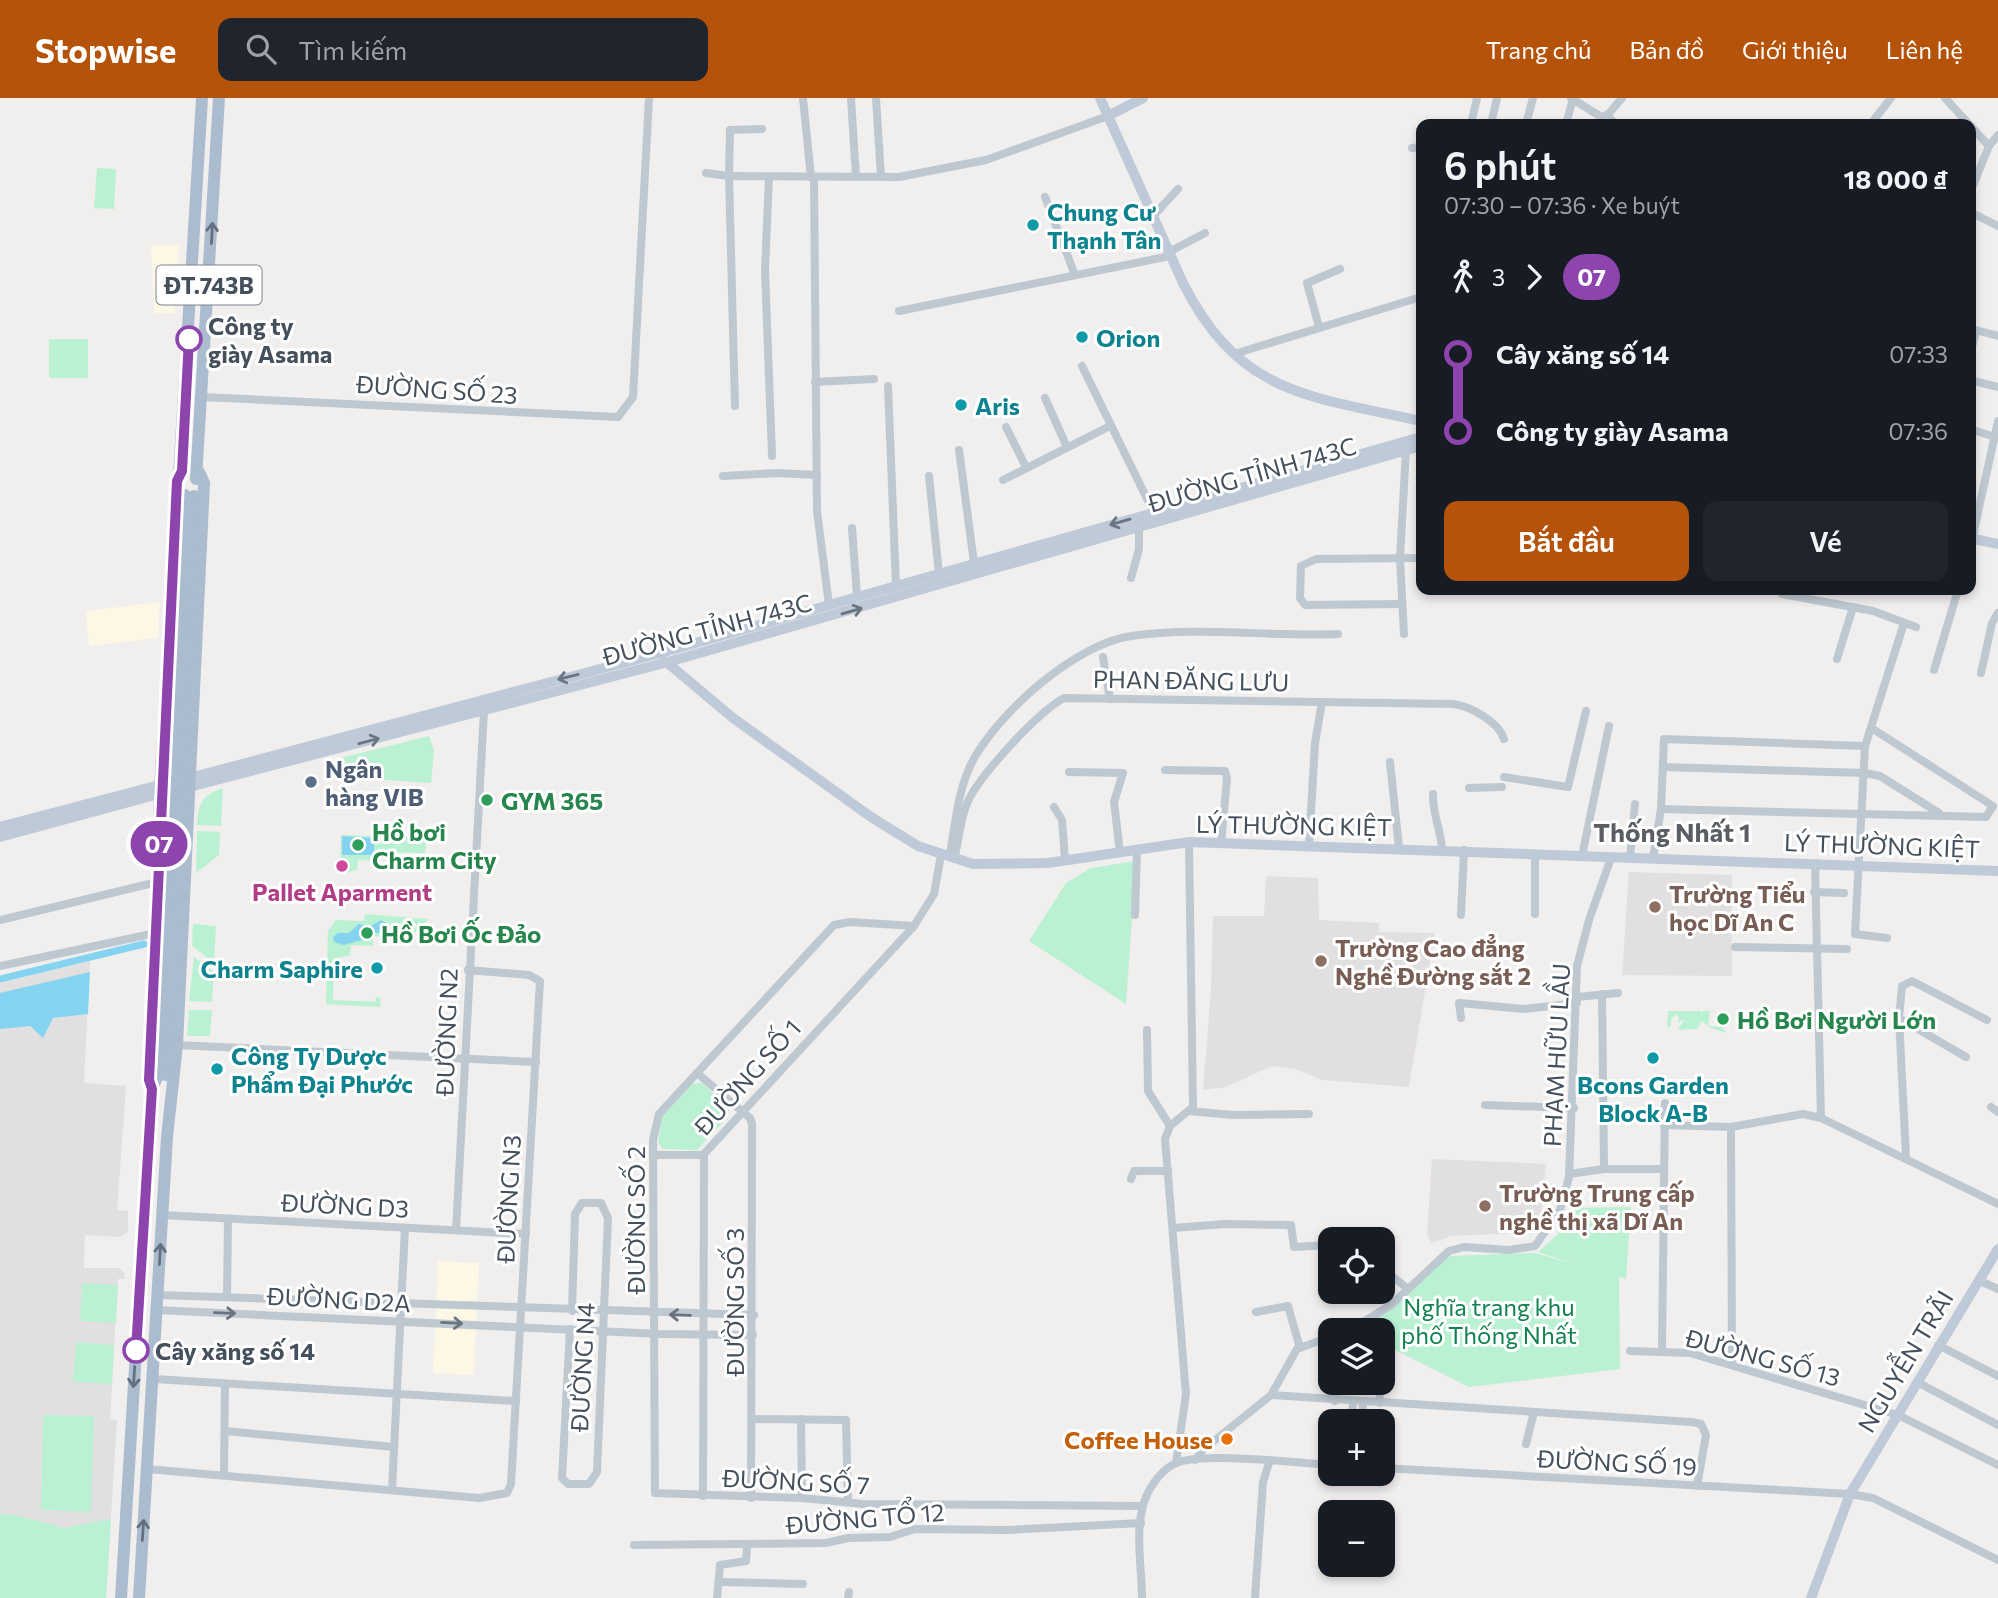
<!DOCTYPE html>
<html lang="vi">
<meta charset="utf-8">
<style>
body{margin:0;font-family:Commissioner,sans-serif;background:#20242c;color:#f1f3f6;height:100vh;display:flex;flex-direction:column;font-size:26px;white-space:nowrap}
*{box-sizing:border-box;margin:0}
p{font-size:23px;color:#9ea1a6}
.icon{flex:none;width:38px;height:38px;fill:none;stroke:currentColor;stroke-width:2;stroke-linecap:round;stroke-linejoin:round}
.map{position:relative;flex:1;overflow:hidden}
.side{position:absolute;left:1416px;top:21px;width:560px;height:476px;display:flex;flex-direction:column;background:#171b24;border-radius:14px;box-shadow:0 4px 10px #0003}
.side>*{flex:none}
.badge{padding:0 14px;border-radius:23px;font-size:24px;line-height:46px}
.buttons{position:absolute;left:1318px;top:1129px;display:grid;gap:14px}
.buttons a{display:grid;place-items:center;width:77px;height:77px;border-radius:14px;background:#171b24;box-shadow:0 4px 10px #0003;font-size:35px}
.map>.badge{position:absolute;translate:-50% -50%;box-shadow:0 0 0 4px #fff}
.legs{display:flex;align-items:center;gap:10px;height:77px;padding:0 28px;font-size:23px}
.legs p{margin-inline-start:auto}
.summary{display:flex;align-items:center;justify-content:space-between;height:119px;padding:0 28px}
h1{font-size:38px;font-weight:600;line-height:52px}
.action{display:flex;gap:14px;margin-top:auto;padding:14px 28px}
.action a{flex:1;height:80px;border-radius:14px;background:#b45309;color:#fff;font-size:28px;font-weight:600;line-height:80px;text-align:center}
.action a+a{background:#20242c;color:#f1f3f6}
ul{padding:0 28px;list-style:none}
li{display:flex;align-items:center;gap:24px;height:77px;font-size:26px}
li i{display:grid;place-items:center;width:10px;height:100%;margin:0 9px;background:currentColor}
li i::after{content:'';width:18px;height:18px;margin:-9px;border:5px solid;border-radius:50%;background:#171b24}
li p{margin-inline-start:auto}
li:first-child i{background:linear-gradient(#0000 50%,currentColor 0)}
li:last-child i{background:linear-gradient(currentColor 50%,#0000 0)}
header{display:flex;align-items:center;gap:42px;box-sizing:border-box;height:98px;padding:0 35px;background:#b45309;color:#fff}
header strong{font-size:33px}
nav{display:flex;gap:38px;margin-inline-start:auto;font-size:24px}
.search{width:490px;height:63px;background:#20242c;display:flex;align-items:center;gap:18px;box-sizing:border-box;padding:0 24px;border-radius:14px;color:#9ea1a6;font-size:26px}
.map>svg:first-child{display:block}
</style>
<header>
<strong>Stopwise</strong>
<div class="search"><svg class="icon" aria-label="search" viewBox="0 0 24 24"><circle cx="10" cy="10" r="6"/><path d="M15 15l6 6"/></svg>Tìm kiếm</div>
<nav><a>Trang chủ</a><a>Bản đồ</a><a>Giới thiệu</a><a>Liên hệ</a></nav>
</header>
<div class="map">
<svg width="1998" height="1500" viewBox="0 0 1998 1500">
<rect width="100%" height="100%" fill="#f1eeee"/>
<g fill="#fdf7e6">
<polygon points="179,147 175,215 154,216 151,148"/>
<polygon points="160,504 158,540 89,548 86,513"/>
<polygon points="438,1163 479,1165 474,1277 433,1275"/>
</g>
<g fill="#e2dfe0">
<polygon points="1629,774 1732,777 1732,878 1622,877"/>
<polygon points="1266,778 1318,780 1319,822 1379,825 1379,834 1435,835 1409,989 1322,982 1296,971 1272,968 1226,989 1203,992 1211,891 1213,818 1264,818"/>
<polygon points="90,863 84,985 126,988 117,1112 128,1113 128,1134 119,1139 85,1137 84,1170 119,1170 124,1174 125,1181 118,1181 110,1321 117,1322 106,1500 0,1500 0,885"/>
<polygon points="1432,1061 1546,1066 1542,1115 1535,1127 1522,1135 1451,1138 1432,1145 1427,1137"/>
</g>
<g fill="#b9f1d2">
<polygon points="97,70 116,71 114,111 94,110"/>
<rect x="49" y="241" width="39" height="39"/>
<polygon points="429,638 434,652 431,685 341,679 344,671 341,660"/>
<path d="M 223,690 L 221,728 L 197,727 C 198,706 202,697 223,690 Z"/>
<polygon points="197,733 220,734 219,757 196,775"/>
<polygon points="341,737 426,740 425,755 380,754 379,763 358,762 357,772 340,776"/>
<polygon points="1136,763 1126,906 1029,843 1066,785 1091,770"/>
<polygon points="365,816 427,821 423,833 410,835 410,839 373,838 373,848 351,847 350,857 334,861 333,902 375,904 376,899 381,900 380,909 326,906 328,833 336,822 364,823"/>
<polygon points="193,826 216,828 214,865 192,848"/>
<polygon points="194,859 214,874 212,904 189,903"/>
<polygon points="189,912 212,912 210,938 187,938"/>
<polygon points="1668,913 1701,913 1702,920 1702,913 1710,913 1708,928 1722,929 1727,935 1710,930 1702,923 1697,931 1678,932 1684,922 1678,924 1679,919 1676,916 1671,921 1671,928 1667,930"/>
<polygon points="702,985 729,1011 728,1019 697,1052 663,1051 658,1045 662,1019 692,986"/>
<polygon points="1631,1109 1626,1181 1619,1179 1620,1271 1469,1289 1383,1246 1382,1232 1356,1232 1450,1158 1535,1155 1577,1167 1538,1154 1558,1136 1574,1110"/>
<polygon points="82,1185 118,1187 116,1225 80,1223"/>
<polygon points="76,1244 114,1247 112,1286 73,1284"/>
<polygon points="43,1317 94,1318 91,1414 41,1412"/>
<polygon points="0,1416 14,1417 65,1430 111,1421 106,1500 0,1500"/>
</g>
<g fill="#84d4f1">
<polygon points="342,738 374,740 374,757 342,757"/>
<polygon points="381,822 388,826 385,835 370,835 362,842 344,847 334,844 333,839 338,835 349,835 359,826 371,828"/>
<polygon points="90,874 88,916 53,920 43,940 30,928 0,931 0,895"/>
</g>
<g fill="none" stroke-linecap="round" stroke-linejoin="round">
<polyline stroke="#84d4f1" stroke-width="7" points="0,881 144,846"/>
<g stroke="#bec8d1" stroke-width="8">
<polyline points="803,0 811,79"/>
<polyline points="851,0 856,79"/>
<polyline points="876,0 881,79"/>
<polyline points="1571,0 1603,20"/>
<polyline points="1945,0 1989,48 1970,95"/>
<polyline points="1606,17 1616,26"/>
<polyline points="1873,23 1891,0"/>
<polyline points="1471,26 1477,0"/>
<polyline points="1491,26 1497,0"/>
<polyline points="1526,26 1533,0"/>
<polyline points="1566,26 1573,1"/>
<polyline points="1600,26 1622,0"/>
<polyline points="1989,48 1998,37"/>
<polyline points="1412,50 1421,49"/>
<polyline points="706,75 729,78 730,32 762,31"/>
<polyline points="769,79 765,172 772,358"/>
<polyline points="814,79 817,413 829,507"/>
<polyline points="1045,99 1075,177"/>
<polyline points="1970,114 1998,128"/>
<polyline points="1154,117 1178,91"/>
<polyline points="1169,154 1205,135"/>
<polyline points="899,213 1170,158"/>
<polyline points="1319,229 1307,185 1340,171"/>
<polyline points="1234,256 1421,199"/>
<polyline points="1970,257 1976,232 1998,238"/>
<polyline points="1082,268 1154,415"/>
<polyline points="1970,282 1998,289"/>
<polyline points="815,284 874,281"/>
<polyline points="888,288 896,488"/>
<polyline points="203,299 618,319 633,299 649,0"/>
<polyline points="1045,300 1067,349"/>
<polyline points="735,308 729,78 899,79 986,62 1108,18"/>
<polyline points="1006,329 1026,369"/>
<polyline points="1970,331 1995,339"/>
<polyline points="959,352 974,465"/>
<polyline points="723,378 778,375 817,377"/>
<polyline points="929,378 939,476"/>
<polyline points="1003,382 1110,328"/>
<polyline points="852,430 857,499"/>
<polyline points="1970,451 1998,323"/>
<polyline points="1131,480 1139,451 1139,431"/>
<polyline points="1782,496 1873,513 1916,529"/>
<polyline points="1402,506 1305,507 1300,500 1301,468 1316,461 1421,460"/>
<polyline points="1404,536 1400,461 1406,352"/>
<polyline points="1103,559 1110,601"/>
<polyline points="1837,561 1853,509"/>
<polyline points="1934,572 1958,492"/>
<polyline points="1981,575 1992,525 1998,515"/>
<polyline points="1390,664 1399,750"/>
<polyline points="1663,669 1865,675 1880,678 1939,715"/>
<polyline points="1165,672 1225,673 1227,680 1221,746"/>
<polyline points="1069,674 1123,675 1114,704 1120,755"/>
<polyline points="1504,679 1568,689 1586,613"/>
<polyline points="1469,690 1502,689"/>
<path d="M 1433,696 C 1432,715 1441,731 1442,751"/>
<polyline points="1054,709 1062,722 1065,763"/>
<polyline points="1661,711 1986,719 1993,708 1873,631"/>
<polyline points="1309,748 1315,645 1322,604"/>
<path d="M 950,757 C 955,726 958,692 972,664 C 998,615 1075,546 1131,538 C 1199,528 1270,539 1338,536"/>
<polyline points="1582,758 1609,628"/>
<polyline points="1630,760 1635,706"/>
<polyline points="1653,760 1661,711 1664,641 1865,648"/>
<path d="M 954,761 C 959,743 960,720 968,703 C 981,676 1038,614 1064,600 L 1453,606 C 1470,608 1499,624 1504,641"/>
<polyline points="1815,765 1821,1020"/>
<polyline points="1814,794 1844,795"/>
<polyline points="1535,816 1535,756"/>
<polyline points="1135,817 1137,752"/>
<polyline points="1461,817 1464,752"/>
<polyline points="0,822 157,784"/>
<polyline points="914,828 850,824 834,827 659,1016 653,1042 655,1395 802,1400 863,1406 1143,1408"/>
<polyline points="1887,840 1855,836 1865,648 1904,525"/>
<polyline points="1735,849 1847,851"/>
<polyline points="0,868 156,835"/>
<polyline points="1602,896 1604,1071"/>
<polyline points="1577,899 1618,895"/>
<polyline points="1461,920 1459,905 1524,911 1577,905"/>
<polyline points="1899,920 1966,959"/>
<polyline points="1147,932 1148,993 1170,1028"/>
<polyline points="177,947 536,964"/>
<polyline points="697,975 750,1020 752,1026 751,1400"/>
<polyline points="1485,1007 1574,1010"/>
<polyline points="1991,1009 1998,1014"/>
<polyline points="1189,1013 1233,1017 1309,1016"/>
<polyline points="1664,1027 1731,1029 1803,1016 1821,1020 1998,1106"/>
<polyline points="1731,1029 1732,1267"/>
<polyline points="653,1057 704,1057"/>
<polyline points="1906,1059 1899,920 1902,888 1912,883 1987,922"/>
<polyline points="1569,1076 1604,1071 1664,1071"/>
<polyline points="1131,1081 1134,1073 1168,1073"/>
<polyline points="162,1117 526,1136"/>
<polyline points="1173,1130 1225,1126 1291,1127 1294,1149 1330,1147"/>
<polyline points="456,1132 484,612"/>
<polyline points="1382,1170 1408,1191"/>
<polyline points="1978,1182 1998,1191"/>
<polyline points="158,1197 754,1217"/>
<polyline points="227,1199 228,1121"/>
<polyline points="157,1212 659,1236 753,1237"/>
<polyline points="1256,1214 1288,1208 1300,1250"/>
<polyline points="570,1231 562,1380 568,1386 589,1386 597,1374 608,1120 601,1105 582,1105 575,1116 572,1213"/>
<polyline points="1350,1232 1391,1207 1449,1153 1464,1149 1509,1152 1535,1148 1560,1112 1569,1079 1577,868 1589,822 1611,760"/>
<polyline points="1938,1247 1998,1278"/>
<polyline points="1662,1252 1665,1005"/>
<polyline points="1630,1253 1690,1255 1898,1317 1998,1367"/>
<polyline points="154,1281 516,1303"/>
<polyline points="1335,1284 1335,1303"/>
<polyline points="1379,1284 1380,1305"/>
<polyline points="1917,1284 1998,1327"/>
<polyline points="1271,1297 1692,1324 1701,1326 1706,1337 1697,1388"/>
<polyline points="752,1321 846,1322 848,1404"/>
<polyline points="801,1321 802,1400"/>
<polyline points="1352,1323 1353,1303"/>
<polyline points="1362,1323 1363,1304"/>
<polyline points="225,1333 394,1349"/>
<polyline points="1526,1346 1534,1314"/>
<polyline points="1195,1362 1204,1351 1271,1297 1297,1251 1330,1239"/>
<polyline points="1176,1365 1186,1296 1165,1041 1170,1028 1193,1009 1189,744"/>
<polyline points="1382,1370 1850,1396 1873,1400 1998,1462"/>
<polyline points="147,1371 479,1400 507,1395 511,1386 540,883 529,877 468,872"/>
<polyline points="224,1377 225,1286"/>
<polyline points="392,1392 405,1130"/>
<polyline points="703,1398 704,1056 914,828 934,796 941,757"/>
<polyline points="634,1447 826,1445 848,1440 890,1439 915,1431 1007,1432 1141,1425"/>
<polyline points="719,1484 803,1486"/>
<polyline points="717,1500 720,1467 746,1463 747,1448"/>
<polyline points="848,1500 849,1494"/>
<path d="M 1142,1500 C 1142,1471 1135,1436 1143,1408 C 1147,1392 1159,1374 1174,1366 C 1199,1353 1298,1365 1330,1367"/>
<polyline points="1255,1500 1263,1384 1269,1365"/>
</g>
<g stroke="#bfcad8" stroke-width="10">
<path d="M 1100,0 L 1183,185 C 1240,298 1310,298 1421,323"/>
<polyline points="1108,18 1143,0"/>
<polyline points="1970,440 1998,446"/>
<polyline points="664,562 733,620 871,719 918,748 973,766 1048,765 1189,744 1998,773"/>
<polyline points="182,682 657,556 1421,339"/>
<polyline points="182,691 668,564 1421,348"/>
<polyline points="0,729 167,685"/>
<polyline points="0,739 166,694"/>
<polyline points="1811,1500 1850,1396 1998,1151"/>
</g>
<g stroke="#acbccf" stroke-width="12">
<polyline points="196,381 219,0"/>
<polyline points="152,991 149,982 161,673 202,0"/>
<polyline points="121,1500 152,991 155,984"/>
<polyline points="139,1500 167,1039 177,947 204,385 199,374"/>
</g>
<g stroke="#acbccf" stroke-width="12">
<polyline points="166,977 194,398"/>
<polyline points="157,980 185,397"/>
</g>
</g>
<defs><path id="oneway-shaft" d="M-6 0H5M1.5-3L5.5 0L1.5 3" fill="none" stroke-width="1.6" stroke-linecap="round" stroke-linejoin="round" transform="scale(1.75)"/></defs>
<g stroke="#64707f">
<use href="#oneway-shaft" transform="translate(212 135) rotate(-87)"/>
<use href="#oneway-shaft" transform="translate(160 1156) rotate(-87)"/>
<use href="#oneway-shaft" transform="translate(134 1279) rotate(94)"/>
<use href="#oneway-shaft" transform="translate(143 1432) rotate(-86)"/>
</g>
<g stroke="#6a7582">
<use href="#oneway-shaft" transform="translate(1120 424) rotate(164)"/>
<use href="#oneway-shaft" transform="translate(852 513) rotate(-16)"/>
<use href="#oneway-shaft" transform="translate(568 579) rotate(166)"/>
<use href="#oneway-shaft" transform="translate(369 643) rotate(-15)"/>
</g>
<g stroke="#697480">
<use href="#oneway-shaft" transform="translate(225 1215) rotate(2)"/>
<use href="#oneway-shaft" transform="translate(680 1217) rotate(-178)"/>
<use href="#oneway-shaft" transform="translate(452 1225) rotate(3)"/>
</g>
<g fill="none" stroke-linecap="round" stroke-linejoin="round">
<g stroke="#fff" stroke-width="16">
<polyline id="line-1" points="136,1252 152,991 149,982 177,383 182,373 189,241"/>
</g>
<use href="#line-1" stroke="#8e44ad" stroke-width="10"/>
</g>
<g fill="#0f9aa8" stroke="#fff" stroke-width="2.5">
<circle cx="1033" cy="127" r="7"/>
<circle cx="1082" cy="239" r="7"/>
<circle cx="961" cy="307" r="7"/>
<circle cx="377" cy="870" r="7"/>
<circle cx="1653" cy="960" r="7"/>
<circle cx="217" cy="971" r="7"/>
</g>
<g fill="#fff" stroke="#8e44ad" stroke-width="3.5">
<circle cx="189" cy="241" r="12"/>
<circle cx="136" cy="1252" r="12"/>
</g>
<circle fill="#5c6f8a" stroke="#fff" stroke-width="2.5" cx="311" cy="684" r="7"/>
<g fill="#2e9e5b" stroke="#fff" stroke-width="2.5">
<circle cx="487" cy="702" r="7"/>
<circle cx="358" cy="747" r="7"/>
<circle cx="367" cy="835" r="7"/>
<circle cx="1723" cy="921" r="7"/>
</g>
<circle fill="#d1479c" stroke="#fff" stroke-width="2.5" cx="342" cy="768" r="7"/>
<g fill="#8d6e63" stroke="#fff" stroke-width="2.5">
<circle cx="1655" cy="809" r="7"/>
<circle cx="1321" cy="863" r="7"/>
<circle cx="1485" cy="1108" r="7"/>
</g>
<circle fill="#e8710a" stroke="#fff" stroke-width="2.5" cx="1227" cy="1341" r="7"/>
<g text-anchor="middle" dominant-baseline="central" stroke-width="6" stroke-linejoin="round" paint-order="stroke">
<rect fill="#fff" stroke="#7d848e" stroke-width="2" x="156.5" y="167.5" width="105" height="39" rx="5"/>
<g font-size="23" font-weight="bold" fill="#45505d">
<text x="209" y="187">ĐT.743B</text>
</g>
<g font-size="24" font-weight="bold" fill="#0d838f" stroke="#fff" text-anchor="start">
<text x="1047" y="113">Chung Cư<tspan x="1047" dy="28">Thạnh Tân</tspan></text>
<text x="1096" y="239">Orion</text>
<text x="975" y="307">Aris</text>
<text x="363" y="870" text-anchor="end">Charm Saphire</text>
<text x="231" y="957">Công Ty Dược<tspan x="231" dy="28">Phẩm Đại Phước</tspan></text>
<text x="1653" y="986" text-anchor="middle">Bcons Garden<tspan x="1653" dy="28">Block A-B</tspan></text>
</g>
<g font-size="24" font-weight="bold" fill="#45505d" stroke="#fff" text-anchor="start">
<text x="208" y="227">Công ty<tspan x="208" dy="28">giày Asama</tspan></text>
<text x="155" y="1252">Cây xăng số 14</text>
</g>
<g font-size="24" fill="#45505d" stroke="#fff">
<text transform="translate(437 291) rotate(4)">ĐƯỜNG SỐ 23</text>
<text transform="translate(1252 376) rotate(-16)">ĐƯỜNG TỈNH 743C</text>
<text transform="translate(707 531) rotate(-15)">ĐƯỜNG TỈNH 743C</text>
<text transform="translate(1191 582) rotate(1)">PHAN ĐĂNG LƯU</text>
<text transform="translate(1294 727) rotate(1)">LÝ THƯỜNG KIỆT</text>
<text transform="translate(1882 747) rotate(2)">LÝ THƯỜNG KIỆT</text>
<text transform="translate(446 934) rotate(-88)">ĐƯỜNG N2</text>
<text transform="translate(1556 957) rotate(-87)">PHẠM HỮU LẦU</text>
<text transform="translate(747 979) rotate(-48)">ĐƯỜNG SỐ 1</text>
<text transform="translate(508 1101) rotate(-87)">ĐƯỜNG N3</text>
<text transform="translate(345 1107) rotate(3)">ĐƯỜNG D3</text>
<text transform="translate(635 1122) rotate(-90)">ĐƯỜNG SỐ 2</text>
<text transform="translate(339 1201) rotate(3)">ĐƯỜNG D2A</text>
<text transform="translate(734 1204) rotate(-90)">ĐƯỜNG SỐ 3</text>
<text transform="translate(1763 1259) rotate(15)">ĐƯỜNG SỐ 13</text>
<text transform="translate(1905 1263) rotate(-59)">NGUYỄN TRÃI</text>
<text transform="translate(582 1269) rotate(-87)">ĐƯỜNG N4</text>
<text transform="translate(1617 1364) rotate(3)">ĐƯỜNG SỐ 19</text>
<text transform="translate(796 1383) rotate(3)">ĐƯỜNG SỐ 7</text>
<text transform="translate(865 1420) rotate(-5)">ĐƯỜNG TỔ 12</text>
</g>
<g font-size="24" font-weight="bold" fill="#4e5e75" stroke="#fff" text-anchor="start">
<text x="325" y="670">Ngân<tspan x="325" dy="28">hàng VIB</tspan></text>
</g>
<g font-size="24" font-weight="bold" fill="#27864d" stroke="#fff" text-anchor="start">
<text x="501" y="702">GYM 365</text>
<text x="372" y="733">Hồ bơi<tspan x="372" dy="28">Charm City</tspan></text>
<text x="381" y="835">Hồ Bơi Ốc Đảo</text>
<text x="1737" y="921">Hồ Bơi Người Lớn</text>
</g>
<g font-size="24" font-weight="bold" fill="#b23c85" stroke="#fff">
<text x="342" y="793">Pallet Aparment</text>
</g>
<g font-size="24" font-weight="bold" fill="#785e54" stroke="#fff" text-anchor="start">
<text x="1669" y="795">Trường Tiểu<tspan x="1669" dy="28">học Dĩ An C</tspan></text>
<text x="1335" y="849">Trường Cao đẳng<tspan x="1335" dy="28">Nghề Đường sắt 2</tspan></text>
<text x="1499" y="1094">Trường Trung cấp<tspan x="1499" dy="28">nghề thị xã Dĩ An</tspan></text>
</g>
<g font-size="24" fill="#128250" stroke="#fff">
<text x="1489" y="1208">Nghĩa trang khu<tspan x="1489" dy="28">phố Thống Nhất</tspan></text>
</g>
<g font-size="24" font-weight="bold" fill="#c56008" stroke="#fff" text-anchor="end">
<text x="1213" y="1341">Coffee House</text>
</g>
<g font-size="26" font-weight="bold" fill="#5a5e63" stroke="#fff">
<text x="1672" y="733">Thống Nhất 1</text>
</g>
</g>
</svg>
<div class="buttons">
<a><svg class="icon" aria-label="locate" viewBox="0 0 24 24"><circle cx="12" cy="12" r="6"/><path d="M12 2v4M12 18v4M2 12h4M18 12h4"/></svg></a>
<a><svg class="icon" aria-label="layers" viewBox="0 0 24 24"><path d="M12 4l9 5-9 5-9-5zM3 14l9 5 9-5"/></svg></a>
<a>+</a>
<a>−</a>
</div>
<b class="badge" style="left:159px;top:746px;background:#8e44ad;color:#fff">07</b>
<section class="side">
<div class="summary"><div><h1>6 phút</h1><p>07:30 – 07:36 · Xe buýt</p></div><b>18 000 ₫</b></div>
<div class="legs"><svg class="icon" aria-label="walk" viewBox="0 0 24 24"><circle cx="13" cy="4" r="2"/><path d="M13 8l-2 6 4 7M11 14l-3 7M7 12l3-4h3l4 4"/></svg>3<svg class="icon" aria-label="forward" viewBox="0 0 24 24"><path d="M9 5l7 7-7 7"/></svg><b class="badge" style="background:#8e44ad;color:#fff">07</b></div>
<ul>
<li><i style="color:#8e44ad"></i><b>Cây xăng số 14</b><p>07:33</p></li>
<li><i style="color:#8e44ad"></i><b>Công ty giày Asama</b><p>07:36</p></li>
</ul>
<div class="action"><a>Bắt đầu</a><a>Vé</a></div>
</section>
</div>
